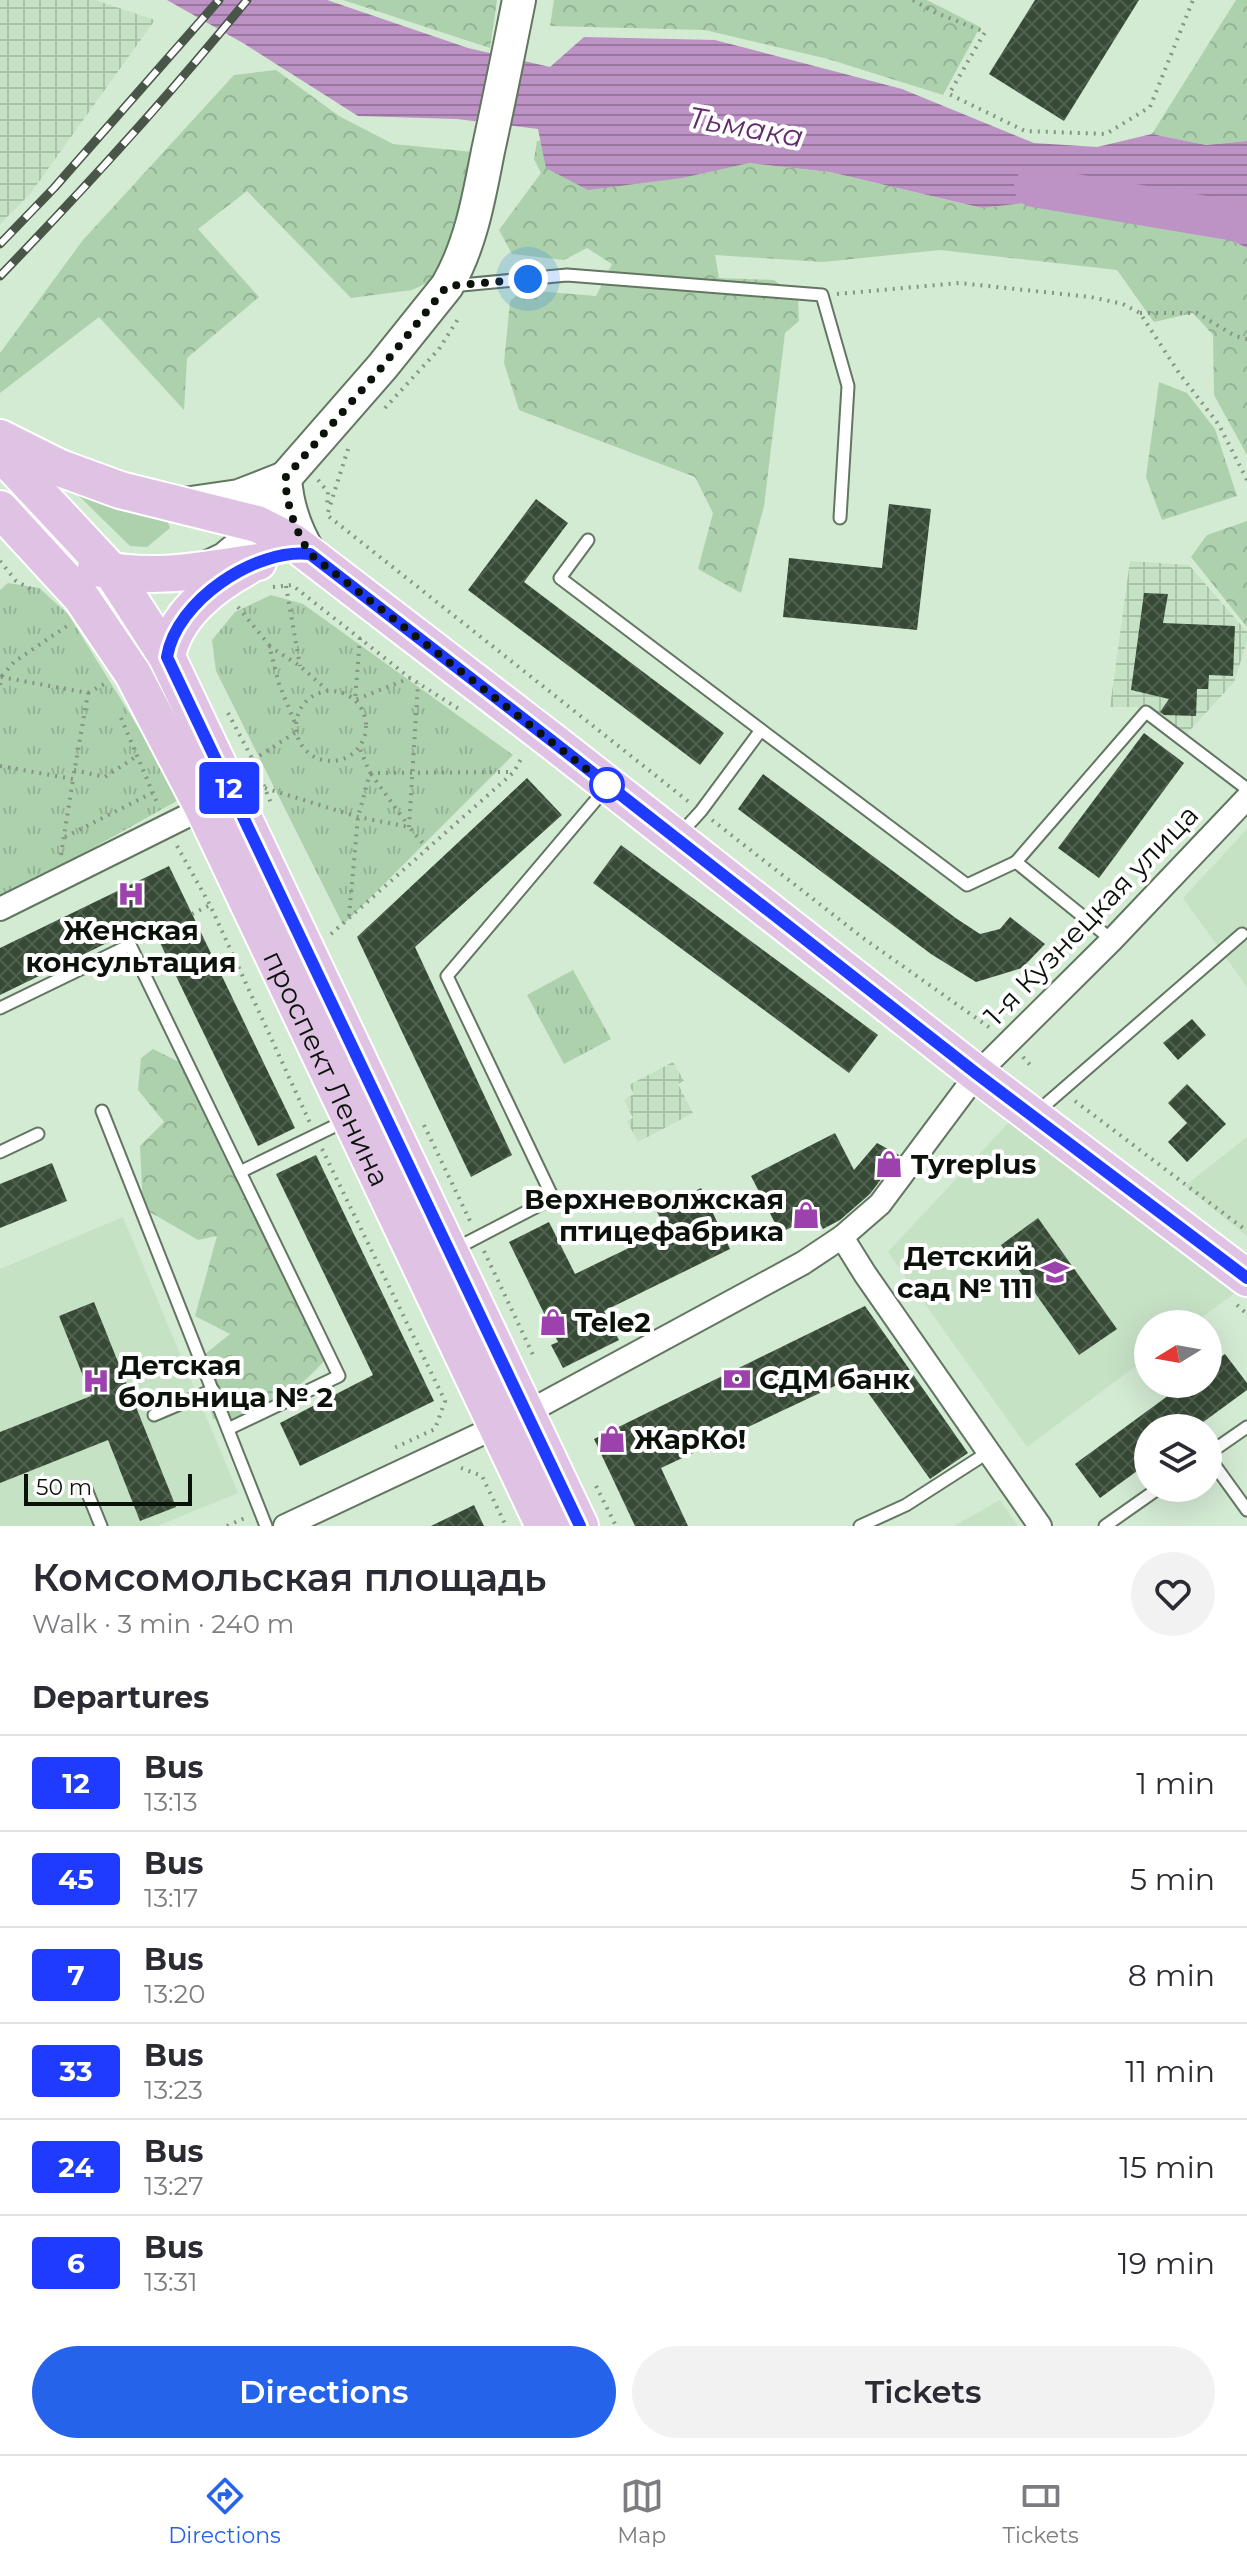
<!DOCTYPE html>
<meta charset="utf-8">
<style>
body{margin:0;font-family:Montserrat,sans-serif;background:#f2f2f3;color:#2b2b33;height:100vh;display:flex;flex-direction:column;font-size:30px;white-space:nowrap}
*{box-sizing:border-box;margin:0}
p{font-size:26px;color:#7c7c81}
.icon{flex:none;width:44px;height:44px;fill:none;stroke:currentColor;stroke-width:2;stroke-linecap:round;stroke-linejoin:round}
.map{position:relative;height:1526px;overflow:hidden}
.panel{display:flex;flex-direction:column;background:#fff;flex:1}
.panel>*{flex:none}
.badge{padding:0 16px;border-radius:6px;font-size:28px;line-height:52px}
.needle{width:52px;rotate:259deg}
.controls{position:absolute;left:1134px;top:1310px;display:grid;gap:16px}
.controls a{display:grid;place-items:center;width:88px;height:88px;border-radius:50%;background:#fff;box-shadow:0 8px 32px #0002;font-size:40px}
.scale{position:absolute;left:24px;bottom:20px;width:168px;box-sizing:border-box;padding-left:8px;border:4px solid #0a120a;border-top:0;font-size:22px;line-height:28px;white-space:nowrap;color:#0a120a;-webkit-text-stroke:6px #fff;paint-order:stroke}
.you{position:absolute;width:40px;height:40px;margin:-20px;border:6px solid #fff;border-radius:50%;background:#1a73e8;box-shadow:0 0 0 12px #1a73e833}
.map>.badge{position:absolute;translate:-50% -50%;box-shadow:0 0 0 4px #fff}
h2{padding:0 32px;font-size:30px;line-height:72px}
.round{display:grid;place-items:center;flex:none;width:84px;height:84px;border-radius:42px;background:#f2f2f3}
.summary{display:flex;align-items:center;justify-content:space-between;height:136px;padding:0 32px}
h1{font-size:38px;font-weight:600;line-height:60px}
.primary-button{display:flex;gap:16px;margin-top:auto;padding:16px 32px}
.primary-button a{flex:1;height:92px;border-radius:48px;background:#2563eb;color:#fff;font-size:32px;font-weight:600;line-height:92px;text-align:center}
.primary-button a+a{background:#f2f2f3;color:#2b2b33}
ul{padding:0;list-style:none}
li{display:flex;align-items:center;gap:24px;height:96px;padding:0 32px;border-top:2px solid #e1e1e2}
li div{flex:1}
li b{display:block;font-size:30px}
li em{font-style:normal}
li .badge{min-width:88px;font-weight:700;text-align:center}
.tab-bar{display:flex;justify-content:space-around;align-items:center;height:112px;border-top:2px solid #e1e1e2;background:#fff;font-size:22px;color:#7c7c81}
.tab-bar a{display:grid;justify-items:center;gap:4px}
.tab-bar .selected{color:#2563eb}
.map>svg:first-child{display:block}
</style>
<div class="map">
<svg width="1247" height="1526" viewBox="0 0 1247 1526">
<defs>
<pattern id="industrial-grid" width="8" height="8" patternUnits="userSpaceOnUse" patternTransform="scale(2)"><rect width="8" height="8" fill="#c6e2c5"/><path d="M0 4h8M4 0v8" fill="none" stroke="#a9c1a8"/></pattern>
<pattern id="forest-crowns" width="20" height="18" patternUnits="userSpaceOnUse" patternTransform="scale(2)"><rect width="20" height="18" fill="#aed1ad"/><path d="M2 6a3 3 0 1 1 6 0M12 15a3 3 0 1 1 6 0" fill="none" stroke="#94b294"/></pattern>
<pattern id="park-tufts" width="24" height="20" patternUnits="userSpaceOnUse" patternTransform="scale(2)"><rect width="24" height="20" fill="#aed1ad"/><path d="M3 7l-1-3M5 7V3M7 7l1-3M15 17l-1-3M17 17v-4M19 17l1-3" fill="none" stroke="#94b294"/></pattern>
<pattern id="water-rules" width="6" height="5" patternUnits="userSpaceOnUse" patternTransform="scale(2)"><rect width="6" height="5" fill="#bd92c5"/><path d="M0 2.5h6" fill="none" stroke="#98769e"/></pattern>
<pattern id="building-cross-hatch" width="8" height="8" patternUnits="userSpaceOnUse" patternTransform="scale(2)"><rect width="8" height="8" fill="#374a36"/><path d="M0 0l8 8M0 8l8-8" fill="none" stroke="#506050"/></pattern>
</defs>
<rect width="100%" height="100%" fill="#d3ead3"/>
<g fill="#c6e2c5">
<polygon points="1247,829 1247,987 1183,898"/>
<polygon points="1012,1119 1235,1293 1193,1324 1148,1324 1148,1357 1027,1447 888,1252"/>
<polygon points="1247,1137 1247,1236 1185,1186"/>
<polygon points="123,1217 238,1493 157,1526 0,1526 0,1269"/>
<polygon points="1000,1500 1018,1526 954,1526"/>
</g>
<g fill="url(#industrial-grid)">
<polygon points="0,0 95,0 155,20 30,194 0,224"/>
<polygon points="1130,561 1189,565 1247,632 1247,642 1234,682 1183,738 1145,707 1110,707"/>
<polygon points="673,1062 684,1081 678,1084 693,1113 638,1142 627,1121 633,1118 624,1100 634,1094 629,1085"/>
</g>
<polygon fill="#aed1ad" points="72,486 167,520 170,528 147,547 130,546 74,491"/>
<g fill="url(#forest-crowns)">
<polygon points="343,0 497,0 490,48"/>
<polygon points="554,0 927,0 980,27 943,95 828,59 705,30 550,26"/>
<polygon points="1236,0 1247,0 1247,141 1206,145 1152,134"/>
<polygon points="276,70 339,116 393,144 473,152 444,275 412,290 351,298 247,191 198,229 259,297 187,358 184,410 99,317 0,393 0,353 83,240 234,75"/>
<polygon points="537,141 716,142 749,163 830,172 981,208 1091,195 1168,209 1247,248 1247,455 1214,395 1213,335 1193,313 1154,322 1117,270 940,250 823,262 715,255 719,278 774,280 798,299 799,321 785,333 764,506 741,593 698,569 713,513 695,477 519,410 504,363 510,301 523,290 596,296 612,264 587,248 564,260 512,254 499,230 541,173 534,159"/>
<polygon points="1159,382 1187,393 1215,429 1237,496 1162,520 1146,477"/>
<polygon points="1247,521 1247,627 1191,557 1207,535"/>
<path d="M 153,1049 L 181,1063 L 324,1361 C 306,1382 261,1420 232,1421 C 226,1421 219,1420 213,1419 L 199,1359 L 230,1334 L 195,1316 L 217,1236 L 198,1240 L 143,1208 L 140,1146 L 164,1122 L 138,1090 L 141,1058 Z"/>
</g>
<g fill="url(#park-tufts)">
<polygon points="8,583 39,588 68,614 182,798 0,900 0,590"/>
<polygon points="271,595 303,604 513,755 343,925 216,671 212,640 235,612"/>
<polygon points="573,970 611,1039 564,1064 527,995"/>
</g>
<polygon fill="url(#water-rules)" points="167,0 327,0 468,48 550,67 584,37 715,40 902,89 1034,143 1097,147 1152,134 1206,145 1247,141 1247,248 1169,209 1091,195 982,208 830,172 749,163 682,178 588,190 546,168 538,129 457,119 358,116 243,43"/>
<g fill="none" stroke-linecap="round" stroke-linejoin="round">
<polyline stroke="#bd92c5" stroke-width="40" points="1034,187 1247,223"/>
</g>
<g fill="url(#building-cross-hatch)">
<polygon points="1035,0 1139,0 1064,121 989,74"/>
<polygon points="536,499 568,523 524,582 724,733 700,765 468,590"/>
<polygon points="889,504 931,509 917,630 783,617 789,558 882,568"/>
<polygon points="1144,593 1168,594 1163,623 1235,626 1233,676 1209,675 1208,689 1197,689 1196,716 1164,715 1160,712 1169,699 1131,690"/>
<polygon points="1144,733 1184,763 1099,878 1058,848"/>
<polygon points="763,774 957,919 980,934 1000,929 1010,917 1045,944 1022,968 976,982 931,954 738,809"/>
<polygon points="527,778 562,815 415,947 512,1155 471,1177 357,937"/>
<polygon points="621,845 878,1035 849,1073 593,883"/>
<polygon points="169,866 295,1128 258,1146 150,922 0,995 0,948"/>
<polygon points="1192,1019 1206,1035 1178,1060 1163,1043"/>
<polygon points="1187,1084 1226,1124 1187,1162 1168,1142 1187,1123 1168,1103"/>
<polygon points="835,1133 854,1170 877,1143 899,1155 870,1194 840,1220 823,1229 815,1215 780,1233 751,1176"/>
<polygon points="316,1155 434,1401 300,1466 280,1423 373,1375 276,1174"/>
<polygon points="52,1163 67,1201 0,1228 0,1184"/>
<polygon points="701,1188 730,1249 604,1311 619,1340 563,1368 551,1345 558,1342 509,1242 549,1222 575,1274 666,1230 656,1210"/>
<polygon points="1038,1218 1117,1329 1079,1355 1001,1245"/>
<polygon points="94,1302 176,1507 140,1521 108,1440 0,1483 0,1432 91,1396 59,1316"/>
<polygon points="865,1306 968,1453 930,1479 856,1376 661,1468 688,1526 635,1526 594,1439"/>
<polygon points="1225,1354 1247,1383 1247,1390 1195,1428 1148,1428 1148,1463 1100,1498 1075,1464 1184,1384 1208,1384 1208,1366"/>
<polygon points="474,1505 484,1526 431,1526"/>
</g>
<g fill="none" stroke-linecap="round" stroke-linejoin="round">
<g stroke="#627661" stroke-width="15">
<g id="service">
<polyline points="451,286 567,275 822,295 848,386 840,518"/>
<polyline points="588,540 560,578 761,730"/>
<polyline points="679,835 701,811 761,730 967,885 1016,862 1112,940"/>
<polyline points="1016,862 1146,712 1247,789"/>
<polyline points="0,1008 130,945 339,1376 228,1429"/>
<polyline points="102,1111 266,1526"/>
<polyline points="1037,1112 1242,934"/>
<polyline points="0,1152 38,1134"/>
<polyline points="240,1172 347,1120"/>
<polyline points="455,1249 553,1198 447,976 606,788"/>
<polyline points="154,1415 213,1390"/>
<polyline points="1208,1454 1247,1427"/>
<polyline points="1208,1456 1247,1510"/>
<polyline points="86,1489 101,1526"/>
<polyline points="860,1526 906,1505 987,1453"/>
<polyline points="1105,1526 1159,1488"/>
</g>
</g>
<g stroke="#627661" stroke-width="26">
<g id="minor">
<polyline points="0,909 203,808"/>
<polyline points="842,1237 865,1274 1040,1526"/>
<polyline points="285,1526 528,1412 803,1263 842,1237 880,1204 977,1074 1112,940 1247,798"/>
</g>
</g>
<g stroke="#627661" stroke-width="36">
<g id="secondary">
<path d="M 285,478 C 287,507 295,530 310,554"/>
<polyline points="184,504 239,496 285,478"/>
<path d="M 204,569 L 225,559 L 243,544 L 285,478 L 382,367 L 447,286 C 471,245 479,197 488,151 C 499,101 509,50 519,0"/>
</g>
</g>
<g stroke="#fff" stroke-width="40">
<g id="primary">
<polyline points="0,438 60,468 120,490 257,524 293,542 556,744 977,1074 1247,1278"/>
<polyline points="0,452 112,572 167,657 580,1526"/>
<path id="s1" d="M 0,509 L 81,597 L 133,674 L 203,808 L 544,1526"/>
<path d="M 96,568 C 154,581 201,570 258,562"/>
<path d="M 167,657 C 174,616 212,586 247,567"/>
</g>
</g>
<g stroke="#849584" stroke-width="4" stroke-dasharray="2 6" stroke-linecap="butt">
<polyline points="913,0 934,12 985,32 949,94 1025,131 1106,134 1150,107 1193,0"/>
<polyline points="837,294 959,283 1091,297 1123,304 1140,313 1179,373 1219,425 1247,480"/>
<polyline points="1140,313 1197,313 1235,336 1247,339"/>
<polyline points="385,408 439,349 460,316"/>
<polyline points="348,449 327,515 689,802"/>
<polyline points="318,480 328,492 327,508"/>
<polyline points="0,561 16,581 33,590"/>
<polyline points="286,586 300,666"/>
<polyline points="273,587 292,585 410,678 459,709"/>
<polyline points="238,607 269,645 279,684 295,723"/>
<polyline points="360,638 355,700 410,678"/>
<polyline points="269,646 300,666 327,690"/>
<polyline points="2,676 14,662 67,626"/>
<polyline points="0,685 1,677 88,693 73,779 0,766"/>
<circle cx="331" cy="726" r="35"/>
<polyline points="88,693 106,683"/>
<polyline points="228,713 253,760 271,803"/>
<polyline points="121,718 158,805"/>
<polyline points="253,760 296,732"/>
<polyline points="74,770 105,777 137,756"/>
<polyline points="370,773 512,772"/>
<polyline points="371,774 408,825"/>
<polyline points="265,788 358,817 409,827 427,848"/>
<polyline points="712,820 863,938 993,1030"/>
<polyline points="409,827 418,683"/>
<polyline points="65,837 152,793"/>
<polyline points="177,846 210,905 310,1123"/>
<polyline points="61,855 73,779"/>
<polyline points="192,914 210,905"/>
<polyline points="349,916 358,817 370,773 360,749"/>
<polyline points="331,934 514,772 523,755"/>
<polyline points="143,938 178,921"/>
<polyline points="1023,1057 1032,1067"/>
<polyline points="1075,1101 1247,1231"/>
<polyline points="424,1125 472,1225"/>
<polyline points="322,1149 445,1401 435,1429 394,1448"/>
<polyline points="484,1251 535,1359"/>
<polyline points="1237,1305 1247,1314"/>
<polyline points="461,1468 482,1476 506,1526"/>
<polyline points="596,1486 616,1526"/>
<polyline points="227,1526 245,1518"/>
</g>
<use href="#service" stroke="#fff" stroke-width="11"/>
<use href="#minor" stroke="#fff" stroke-width="22"/>
<use href="#secondary" stroke="#fff" stroke-width="32"/>
<use href="#primary" stroke="#dfc2e4" stroke-width="36"/>
<g stroke="#485548" stroke-width="9">
<g id="rail">
<polyline points="0,244 54,188 219,0"/>
<path d="M 0,276 C 86,187 169,96 247,0"/>
</g>
</g>
<use href="#rail" stroke="#fff" stroke-width="6" stroke-dasharray="18" stroke-linecap="butt"/>
</g>
<g fill="none" stroke-linecap="round" stroke-linejoin="round">
<g stroke="#fff" stroke-width="18">
<path id="line" d="M 580,1526 L 167,657 C 176,601 255,548 310,554 L 556,744 L 977,1074 L 1247,1278"/>
</g>
<use href="#line" stroke="#1f3bff" stroke-width="12"/>
<path stroke="#0a120a" stroke-width="8" stroke-dasharray="0 14.4" d="M 528,279 L 447,286 L 382,367 L 285,478 C 287,507 295,530 310,554 L 607,785"/>
</g>
<defs>
<g id="hospital-bare" transform="scale(2.16)"><path d="M-5-5h3v3.5h4V-5h3V5h-3V1.5h-4V5h-3Z" fill="#9d42ad" stroke="#fff" stroke-width="2.5" paint-order="stroke"/></g>
<g id="shop-bare" transform="scale(2.16)"><path d="M-5-2.5h2.3a2.7 3.5 0 0 1 5.4 0H5L5.5 6h-11ZM-1.5-2.5h3a1.5 2.3 0 0 0-3 0Z" fill="#9d42ad" stroke="#fff" stroke-width="2.5" paint-order="stroke"/></g>
<g id="school-bare" transform="scale(2.16)"><path d="M0-5L7-2L0 1L-7-2ZM-4 1L0 2.5L4 1V4Q0 6-4 4Z" fill="#9d42ad" stroke="#fff" stroke-width="2.5" paint-order="stroke"/></g>
<g id="bank-bare" transform="scale(2.16)"><path d="M-6-4H6V4H-6ZM0-2.3a2.3 2.3 0 1 0 0 4.6a2.3 2.3 0 1 0 0-4.6Z" fill="#9d42ad" stroke="#fff" stroke-width="2.5" paint-order="stroke"/></g>
</defs>
<g fill-rule="evenodd">
<use href="#hospital-bare" x="131" y="894"/>
<use href="#shop-bare" x="889" y="1164"/>
<use href="#shop-bare" x="806" y="1215"/>
<use href="#school-bare" x="1055" y="1272"/>
<use href="#shop-bare" x="553" y="1322"/>
<use href="#bank-bare" x="737" y="1379"/>
<use href="#hospital-bare" x="96" y="1381"/>
<use href="#shop-bare" x="612" y="1439"/>
</g>
<circle fill="#fff" stroke="#1f3bff" stroke-width="4" cx="607" cy="785" r="16"/>
<g text-anchor="middle" dominant-baseline="central" stroke-width="8" stroke-linejoin="round" paint-order="stroke">
<g font-size="28" fill="#0a120a" stroke="#fff">
<text transform="translate(1091 915) rotate(-46)">1-я Кузнецкая улица</text>
<text stroke="none"><textPath href="#s1" startOffset="652">проспект Ленина</textPath></text>
</g>
<g font-size="28" font-weight="bold" fill="#0a120a" stroke="#fff" text-anchor="start">
<text x="131" y="930" text-anchor="middle">Женская<tspan x="131" dy="32">консультация</tspan></text>
<text x="911" y="1164">Tyreplus</text>
<text x="784" y="1199" text-anchor="end">Верхневолжская<tspan x="784" dy="32">птицефабрика</tspan></text>
<text x="1033" y="1256" text-anchor="end">Детский<tspan x="1033" dy="32">сад № 111</tspan></text>
<text x="575" y="1322">Tele2</text>
<text x="118" y="1365">Детская<tspan x="118" dy="32">больница № 2</tspan></text>
<text x="759" y="1379">СДМ банк</text>
<text x="634" y="1439">ЖарКо!</text>
</g>
<g font-size="30" font-style="italic" fill="#622d6c" stroke="#fff">
<text transform="translate(746 127) rotate(10)">Тьмака</text>
</g>
</g>
</svg>
<div class="controls">
<a><svg class="needle" viewBox="-14 -14 28 28"><path d="M0-13l5 13h-10z" fill="#e53935"/><path d="M0 13l5-13h-10z" fill="#7c7c81"/></svg></a>
<a><svg class="icon" aria-label="layers" viewBox="0 0 24 24"><path d="M12 4l9 5-9 5-9-5zM3 14l9 5 9-5"/></svg></a>
</div>
<div class="scale">50 m</div>
<div class="you" style="left:528px;top:279px"></div>
<b class="badge" style="left:229px;top:788px;background:#1f3bff;color:#fff">12</b>
</div>
<section class="panel">
<div class="summary"><div><h1>Комсомольская площадь</h1><p>Walk · 3 min · 240 m</p></div><a class="round"><svg class="icon" aria-label="heart" viewBox="0 0 24 24"><path d="M12 20l-8-8c-3-5 5-10 8-4 3-6 11-1 8 4z"/></svg></a></div>
<h2>Departures</h2>
<ul>
<li><span class="badge" style="background:#1f3bff;color:#fff">12</span><div><b>Bus</b><p>13:13</p></div><em>1 min</em></li>
<li><span class="badge" style="background:#1f3bff;color:#fff">45</span><div><b>Bus</b><p>13:17</p></div><em>5 min</em></li>
<li><span class="badge" style="background:#1f3bff;color:#fff">7</span><div><b>Bus</b><p>13:20</p></div><em>8 min</em></li>
<li><span class="badge" style="background:#1f3bff;color:#fff">33</span><div><b>Bus</b><p>13:23</p></div><em>11 min</em></li>
<li><span class="badge" style="background:#1f3bff;color:#fff">24</span><div><b>Bus</b><p>13:27</p></div><em>15 min</em></li>
<li><span class="badge" style="background:#1f3bff;color:#fff">6</span><div><b>Bus</b><p>13:31</p></div><em>19 min</em></li>
</ul>
<div class="primary-button"><a>Directions</a><a>Tickets</a></div>
</section>
<nav class="tab-bar">
<a class="selected"><svg class="icon" aria-label="directions" viewBox="0 0 24 24"><path d="M12 3l9 9-9 9-9-9zM9 14v-3h6M13 9l2 2-2 2"/></svg>Directions</a>
<a><svg class="icon" aria-label="map" viewBox="0 0 24 24"><path d="M3 6l6-2 6 2 6-2v14l-6 2-6-2-6 2zM9 4v14M15 6v14"/></svg>Map</a>
<a><svg class="icon" aria-label="tickets" viewBox="0 0 24 24"><path d="M3 7h18v10H3zM15 7v10"/></svg>Tickets</a>
</nav>
